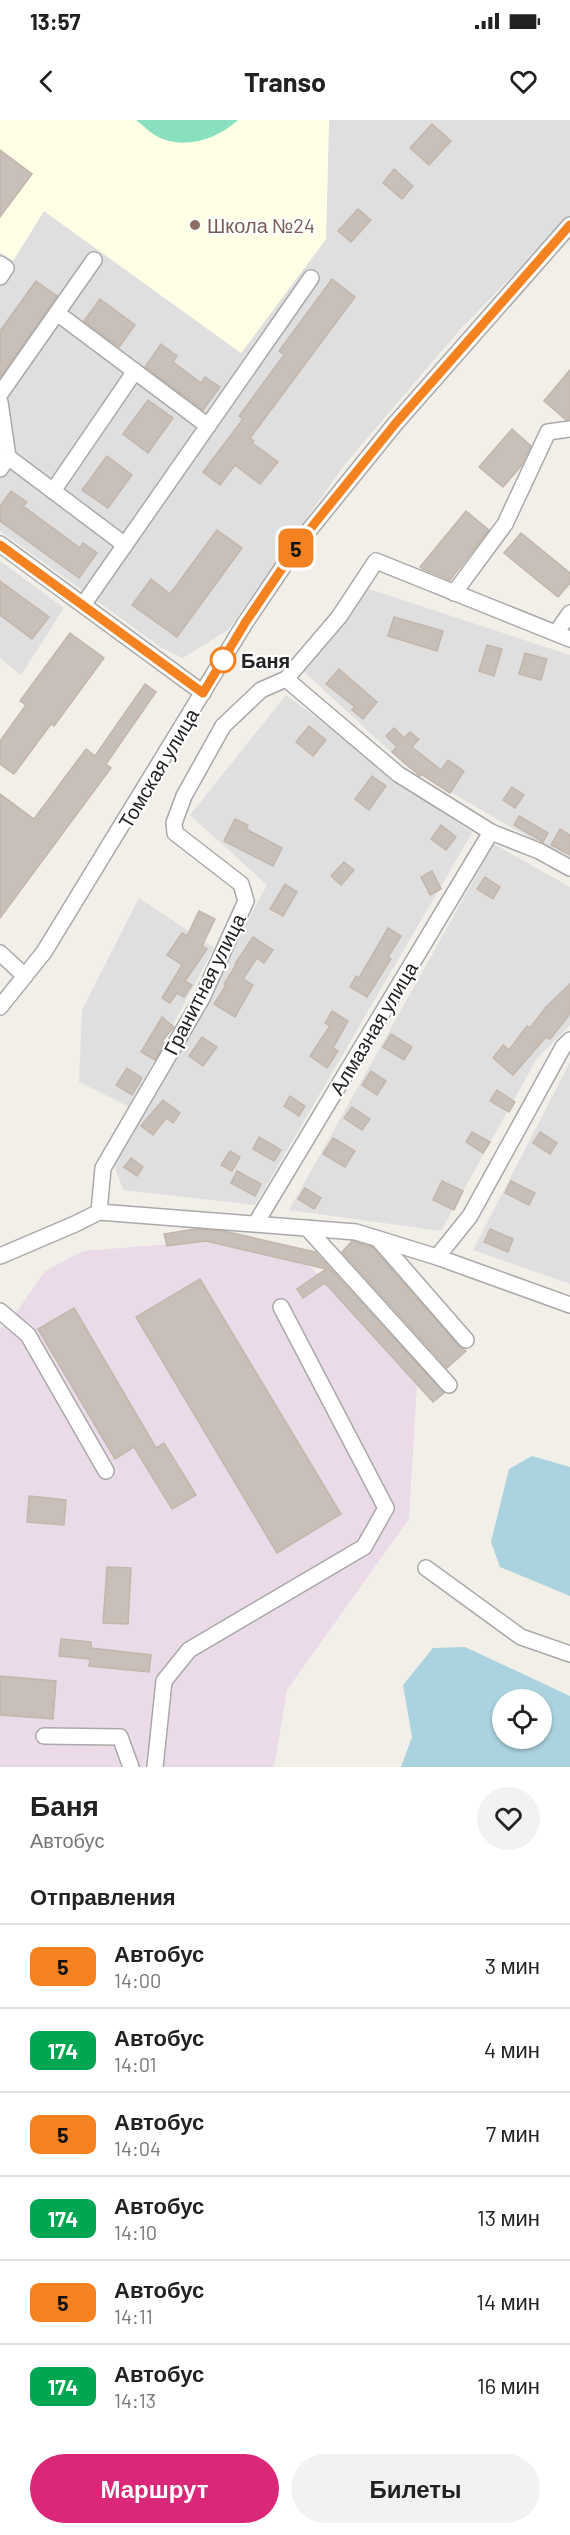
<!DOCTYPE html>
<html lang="ru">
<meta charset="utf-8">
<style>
body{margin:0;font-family:Barlow,sans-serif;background:#f2f2f2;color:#222;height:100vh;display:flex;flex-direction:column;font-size:22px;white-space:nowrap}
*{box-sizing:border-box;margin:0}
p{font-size:20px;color:#767676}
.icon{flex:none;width:33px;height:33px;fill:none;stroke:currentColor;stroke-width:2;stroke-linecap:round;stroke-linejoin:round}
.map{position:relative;height:1647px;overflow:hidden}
.drawer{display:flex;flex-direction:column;background:#fff;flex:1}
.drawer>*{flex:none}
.badge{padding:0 12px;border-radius:9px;font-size:21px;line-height:39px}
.buttons{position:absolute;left:492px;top:1569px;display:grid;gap:12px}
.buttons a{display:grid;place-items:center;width:60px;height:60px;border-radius:50%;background:#fff;box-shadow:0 2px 4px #0004;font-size:30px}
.map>.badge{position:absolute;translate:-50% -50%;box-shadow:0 0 0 3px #fff}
h2{padding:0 30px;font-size:22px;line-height:54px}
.round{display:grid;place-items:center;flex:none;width:63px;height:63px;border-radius:32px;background:#f2f2f2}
.head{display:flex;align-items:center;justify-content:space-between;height:102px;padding:0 30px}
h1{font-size:28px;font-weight:700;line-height:45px}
.action{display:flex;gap:12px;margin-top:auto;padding:12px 30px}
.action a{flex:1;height:69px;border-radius:36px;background:#db2777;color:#fff;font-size:24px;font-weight:700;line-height:69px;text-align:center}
.action a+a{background:#f2f2f2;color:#222}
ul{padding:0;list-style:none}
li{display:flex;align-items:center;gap:18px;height:84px;padding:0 30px;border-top:2px solid #e0e0e0}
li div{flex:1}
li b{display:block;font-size:22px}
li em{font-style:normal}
li .badge{min-width:66px;font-weight:700;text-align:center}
.status{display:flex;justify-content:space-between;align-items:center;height:42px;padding:0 30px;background:#fff;direction:ltr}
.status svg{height:16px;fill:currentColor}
header{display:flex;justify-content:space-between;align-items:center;height:78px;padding:0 30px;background:#fff;font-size:27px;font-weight:700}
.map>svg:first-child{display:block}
</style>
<div class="status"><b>13:57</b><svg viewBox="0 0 49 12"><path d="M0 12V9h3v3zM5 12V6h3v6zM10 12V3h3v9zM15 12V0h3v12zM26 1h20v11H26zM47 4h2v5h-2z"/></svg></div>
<header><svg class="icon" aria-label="back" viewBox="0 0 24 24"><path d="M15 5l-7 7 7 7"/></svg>Transo<svg class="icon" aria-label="heart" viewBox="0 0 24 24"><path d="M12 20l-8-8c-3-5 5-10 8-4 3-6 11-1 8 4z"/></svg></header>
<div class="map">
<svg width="570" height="1647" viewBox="0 0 570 1647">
<rect width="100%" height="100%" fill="#f2efe9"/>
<g fill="#e0dfdf">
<polygon points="329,0 570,0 570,96 457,213 345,344 228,510 183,538 162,528 0,411 0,132 13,140 44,91 241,233 326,119"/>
<polygon points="0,441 64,488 21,555 0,538"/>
<polygon points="366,468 570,535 570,741 407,647 302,550"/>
<polygon points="286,575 472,713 255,1085 123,1070 114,1045 267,765 190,695"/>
<polygon points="494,724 570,767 570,905 536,940 441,1111 289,1090"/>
<polygon points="139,778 214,828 129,987 79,962 82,890"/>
<polygon points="570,942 570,1164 473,1130"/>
</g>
<polygon fill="#ebdbe8" points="206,1121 309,1145 417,1263 409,1399 287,1570 274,1647 0,1647 0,1207 6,1207 45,1151 83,1131"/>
<polygon fill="#ffffe5" points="0,0 329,0 326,119 241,233 44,91 13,141 0,132"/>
<path fill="#88e0be" d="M 136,0 L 238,0 C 218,18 189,29 163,19 C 153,16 144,6 136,0 Z"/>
<g fill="#aad3df" fill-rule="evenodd">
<polygon points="532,1336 570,1347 570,1476 500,1447 491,1422 509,1349"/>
<path d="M 465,1527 L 570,1576 L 570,1647 L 401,1647 L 412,1617 L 403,1565 L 433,1528 ZM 502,1580 L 542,1580 L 542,1618 L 502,1618 Z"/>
</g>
<g fill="#c7bfb8" stroke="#c4b6ab" stroke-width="1.5">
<polygon points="432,4 451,21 429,45 410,28"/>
<polygon points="0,30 32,54 0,97"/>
<polygon points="394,49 413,66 402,79 383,63"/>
<polygon points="358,89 371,100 351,122 338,111"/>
<polygon points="332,159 355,177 250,318 254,321 252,323 278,342 260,364 235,345 220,365 203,352 243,299 239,296 284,235 279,231"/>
<polygon points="36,161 57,176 0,257 0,211"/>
<polygon points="100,179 135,205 119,227 84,201"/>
<polygon points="161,224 177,236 173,242 201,263 205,257 220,267 203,290 145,247"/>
<polygon points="570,250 570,299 566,300 544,281"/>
<polygon points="148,280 173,298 148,333 123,314"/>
<polygon points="512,309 531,326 521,346 503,367 479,347"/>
<polygon points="107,336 132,355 108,388 82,370"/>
<polygon points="11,371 27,382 23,386 80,428 83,423 97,433 79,458 0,401 0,386"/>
<polygon points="466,391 489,410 465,441 450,460 423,449 420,447"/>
<polygon points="217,410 242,428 177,517 132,485 151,459 170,474"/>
<polygon points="521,413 570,453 570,463 558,477 504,433"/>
<polygon points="0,461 49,497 32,519 0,495"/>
<polygon points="394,497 443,511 437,531 388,516"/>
<polygon points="70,513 104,538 54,606 51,604 14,654 0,644 0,621 26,585 20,581"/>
<polygon points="487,525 502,529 494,556 479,551"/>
<polygon points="525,533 547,539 541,560 519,554"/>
<polygon points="339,549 377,582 363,599 352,590 355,587 326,564"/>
<polygon points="145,564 156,572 106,644 111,648 0,798 0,674 34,699 86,629 95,636"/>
<polygon points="309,606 326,620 313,636 296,622"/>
<polygon points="394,608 404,618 410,612 419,619 412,627 441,650 448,640 464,651 450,673 421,654 420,656 392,632 397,627 386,616"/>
<polygon points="372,656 386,666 369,690 355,679"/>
<polygon points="512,667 524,675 515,688 503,680"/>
<polygon points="519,696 548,713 543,722 514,705"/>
<polygon points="235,699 248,705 246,709 282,728 273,746 224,721"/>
<polygon points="441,705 456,717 446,730 431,719"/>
<polygon points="560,709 570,715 570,735 551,725"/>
<polygon points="344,742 354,750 341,765 331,756"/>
<polygon points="432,751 441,769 430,775 421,757"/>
<polygon points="485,757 500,767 493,779 477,769"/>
<polygon points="285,764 297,772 283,796 270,789"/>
<polygon points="199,791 215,799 202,826 207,829 185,861 192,865 184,877 177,873 170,883 162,878 182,845 167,835 182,813 187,816"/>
<polygon points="388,808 401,816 388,837 391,839 367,877 350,867 356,856 359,858"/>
<polygon points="253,817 273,830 264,843 257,838 243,859 253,865 235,897 214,884 226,865 224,864 236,845 235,844"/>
<polygon points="570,864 570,894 550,919 546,917 513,955 493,938 503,925 509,930 527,906 530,908 546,887"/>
<polygon points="332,891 348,901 333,928 338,931 327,948 310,936 330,906 325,903"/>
<polygon points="162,897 174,907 162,921 165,923 155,940 141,932"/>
<polygon points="391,914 412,927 404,940 383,927"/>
<polygon points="202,917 217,927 203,946 189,936"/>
<polygon points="127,948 142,958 132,975 116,965"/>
<polygon points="371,951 386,961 377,975 362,965"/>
<polygon points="497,970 515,982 509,992 490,981"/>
<polygon points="290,976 305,986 299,996 284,986"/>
<polygon points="163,980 180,993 173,1003 166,998 153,1015 141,1006"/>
<polygon points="352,987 370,999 362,1010 344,998"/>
<polygon points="472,1012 490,1022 483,1033 466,1022"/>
<polygon points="540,1012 557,1023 550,1034 533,1023"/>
<polygon points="259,1017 281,1030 274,1041 253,1029"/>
<polygon points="333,1018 355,1031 345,1047 323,1034"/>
<polygon points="230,1031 240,1037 232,1051 221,1045"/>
<polygon points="131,1038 143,1047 137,1056 124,1047"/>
<polygon points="237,1051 261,1064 255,1076 231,1063"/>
<polygon points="442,1061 463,1071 454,1090 433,1080"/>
<polygon points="511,1061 535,1073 529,1085 505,1073"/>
<polygon points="305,1068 321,1078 314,1089 298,1079"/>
<polygon points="195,1109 224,1111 315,1132 444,1273 433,1282 325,1163 303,1178 297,1169 326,1149 206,1121 167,1126 164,1114"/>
<polygon points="490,1109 513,1119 508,1132 484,1122"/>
<polygon points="352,1121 372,1127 459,1226 466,1231 447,1248 342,1132"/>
<polygon points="200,1159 341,1394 277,1433 136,1197"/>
<polygon points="74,1188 156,1328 164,1323 196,1375 172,1389 134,1327 115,1339 38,1209"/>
<polygon points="29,1376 66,1380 64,1405 27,1402"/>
<polygon points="107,1447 131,1448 128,1504 103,1503"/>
<polygon points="61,1519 91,1522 91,1528 151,1535 149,1552 89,1546 90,1539 59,1536"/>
<polygon points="0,1556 56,1561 53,1599 0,1595"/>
</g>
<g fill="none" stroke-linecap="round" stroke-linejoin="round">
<g stroke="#a9a9a9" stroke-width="18">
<g id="minor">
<polyline points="0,144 6,148 0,157"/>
<polyline points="57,193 208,306"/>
<polyline points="0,274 94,140"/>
<polyline points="0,282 8,337 0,349"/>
<polyline points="8,337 125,425"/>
<polyline points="53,371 135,251"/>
<polyline points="0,424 203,573"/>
<polyline points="454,473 505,404 548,312 570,309"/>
<polyline points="83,485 311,158"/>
<polyline points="556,513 570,493"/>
<polyline points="286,559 398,654 491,712 539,731 570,748"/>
<polyline points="0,833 25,856"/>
<polyline points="0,887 44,832 245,503 302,419 395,304 570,105"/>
<polyline points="99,1092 103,1048 202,878 246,781 241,764 175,713 174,703 184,676 223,606 261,570 286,559 339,497 376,441 570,519"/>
<polyline points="256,1103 491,712"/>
<polyline points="307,1108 449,1265"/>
<polyline points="378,1119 466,1220"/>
<polyline points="0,1136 75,1104 99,1092 356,1112 437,1137 570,1185"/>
<polyline points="437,1137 470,1096 563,927 570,920"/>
<polyline points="0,1191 28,1215 106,1351"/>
<polyline points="426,1448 521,1517 570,1534"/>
<polyline points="44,1616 120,1617 131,1647"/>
<polyline points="155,1647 164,1561 189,1530 364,1427 386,1388 281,1187"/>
</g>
</g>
<use href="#minor" stroke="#fff" stroke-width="15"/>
</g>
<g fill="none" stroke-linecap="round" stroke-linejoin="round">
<g stroke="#fff" stroke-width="14">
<polyline id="line" points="0,425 203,573 245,503 302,419 395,304 570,105"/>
</g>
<use href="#line" stroke="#f58220" stroke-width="9"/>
</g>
<circle fill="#8d6e63" stroke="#fff" stroke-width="2" cx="195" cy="105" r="6"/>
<circle fill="#fff" stroke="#f58220" stroke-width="3" cx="223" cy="540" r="12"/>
<g text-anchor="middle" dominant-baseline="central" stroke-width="4.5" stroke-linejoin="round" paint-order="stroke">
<g font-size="20" fill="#785e54" stroke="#fff" text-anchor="start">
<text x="207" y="105">Школа №24</text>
</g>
<g font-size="20" font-weight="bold" fill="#222" stroke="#fff" text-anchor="start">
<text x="241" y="540">Баня</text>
</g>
<g font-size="20" fill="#222" stroke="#fff">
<text transform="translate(158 648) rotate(-59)">Томская улица</text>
<text transform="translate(204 864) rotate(-63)">Гранитная улица</text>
<text transform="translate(373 908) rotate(-59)">Алмазная улица</text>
</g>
</g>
</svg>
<div class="buttons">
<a><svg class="icon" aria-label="locate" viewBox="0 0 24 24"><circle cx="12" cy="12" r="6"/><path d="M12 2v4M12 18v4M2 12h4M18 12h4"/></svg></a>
</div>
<b class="badge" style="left:296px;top:428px;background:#f58220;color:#111">5</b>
</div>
<section class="drawer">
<div class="head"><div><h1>Баня</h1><p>Автобус</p></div><a class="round"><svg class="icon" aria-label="heart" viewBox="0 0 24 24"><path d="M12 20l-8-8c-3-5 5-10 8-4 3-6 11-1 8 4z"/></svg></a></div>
<h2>Отправления</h2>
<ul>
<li><span class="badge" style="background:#f58220;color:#111">5</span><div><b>Автобус</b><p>14:00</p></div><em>3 мин</em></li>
<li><span class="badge" style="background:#00a651;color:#fff">174</span><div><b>Автобус</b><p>14:01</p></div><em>4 мин</em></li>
<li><span class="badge" style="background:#f58220;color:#111">5</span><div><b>Автобус</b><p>14:04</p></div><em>7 мин</em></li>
<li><span class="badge" style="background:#00a651;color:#fff">174</span><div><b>Автобус</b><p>14:10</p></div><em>13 мин</em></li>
<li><span class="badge" style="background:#f58220;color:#111">5</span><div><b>Автобус</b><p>14:11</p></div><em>14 мин</em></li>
<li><span class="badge" style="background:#00a651;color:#fff">174</span><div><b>Автобус</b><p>14:13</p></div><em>16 мин</em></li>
</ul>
<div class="action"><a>Маршрут</a><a>Билеты</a></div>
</section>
